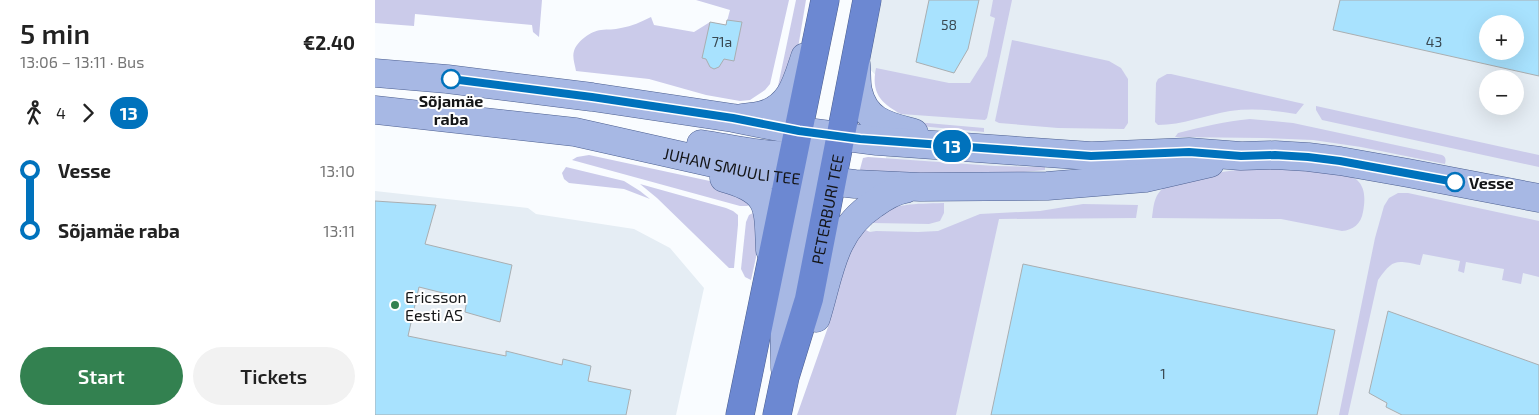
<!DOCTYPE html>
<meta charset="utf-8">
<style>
body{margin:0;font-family:"Exo 2",sans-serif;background:#f2f2f2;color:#222;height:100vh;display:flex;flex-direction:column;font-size:19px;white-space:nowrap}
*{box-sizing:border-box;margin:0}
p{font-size:16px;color:#767676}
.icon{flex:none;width:28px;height:28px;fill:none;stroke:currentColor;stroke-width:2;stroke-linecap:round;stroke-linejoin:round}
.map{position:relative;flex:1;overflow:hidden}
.panel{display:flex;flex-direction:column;background:#fff;width:375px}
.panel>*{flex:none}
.badge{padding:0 10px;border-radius:16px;font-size:18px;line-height:32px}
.fabs{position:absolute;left:1104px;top:15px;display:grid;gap:10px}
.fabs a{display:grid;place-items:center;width:45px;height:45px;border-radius:50%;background:#fff;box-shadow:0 5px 20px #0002;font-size:25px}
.map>.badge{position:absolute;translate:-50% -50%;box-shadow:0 0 0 2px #fff}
.legs{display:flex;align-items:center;gap:8px;height:55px;padding:0 20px;font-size:16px}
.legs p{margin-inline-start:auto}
.headline{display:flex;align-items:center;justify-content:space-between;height:85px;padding:0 20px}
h1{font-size:28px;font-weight:600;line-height:38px}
.action{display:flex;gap:10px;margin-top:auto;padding:10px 20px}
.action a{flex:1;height:58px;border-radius:30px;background:#338150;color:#fff;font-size:20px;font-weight:600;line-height:58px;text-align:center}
.action a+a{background:#f2f2f2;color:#222}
ul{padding:0 20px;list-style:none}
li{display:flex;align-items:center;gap:18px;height:60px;font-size:19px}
li i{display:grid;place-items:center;width:8px;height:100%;margin:0 6px;background:currentColor}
li i::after{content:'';width:12px;height:12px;margin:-6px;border:4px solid;border-radius:50%;background:#fff}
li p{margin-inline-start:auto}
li:first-child i{background:linear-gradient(#0000 50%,currentColor 0)}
li:last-child i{background:linear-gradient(currentColor 50%,#0000 0)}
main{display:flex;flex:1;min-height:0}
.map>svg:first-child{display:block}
</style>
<main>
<section class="panel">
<div class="headline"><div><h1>5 min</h1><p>13:06 – 13:11 · Bus</p></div><b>€2.40</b></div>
<div class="legs"><svg class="icon" aria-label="walk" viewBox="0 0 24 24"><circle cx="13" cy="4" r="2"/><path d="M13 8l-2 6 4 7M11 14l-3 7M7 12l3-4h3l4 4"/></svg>4<svg class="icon" aria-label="forward" viewBox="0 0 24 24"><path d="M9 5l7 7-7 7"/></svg><b class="badge" style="background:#0072bc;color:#fff">13</b></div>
<ul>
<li><i style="color:#0072bc"></i><b>Vesse</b><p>13:10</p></li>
<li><i style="color:#0072bc"></i><b>Sõjamäe raba</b><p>13:11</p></li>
</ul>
<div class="action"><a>Start</a><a>Tickets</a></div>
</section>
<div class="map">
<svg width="1164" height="415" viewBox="0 0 1164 415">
<rect width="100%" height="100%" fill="#f9fcff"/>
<g fill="#e5edf4" fill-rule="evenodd">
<path d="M 507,0 L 1164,0 L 1164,415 L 453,415 L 524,100 L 492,66 ZM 1112,24 L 1140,24 L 1140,51 L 1112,51 ZM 1112,79 L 1140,79 L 1140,106 L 1112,106 Z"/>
<polygon points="0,191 153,208 161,214 259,229 295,248 329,288 301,415 0,415"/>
</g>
<g fill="#cbcbea">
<polygon points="0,0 167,0 164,37 158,32 157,25 40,14 39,26 0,23"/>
<path d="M 321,0 L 414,0 L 395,84 L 390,90 L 375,100 L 365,101 L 331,95 L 274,79 L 201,71 C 200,65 197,57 199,51 C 202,41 216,31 226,30 C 233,29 239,30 246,28 C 257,26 266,22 276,17 L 279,25 L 319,32 L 335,22 L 351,25 L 355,10 Z"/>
<polygon points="421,0 431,0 422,54 402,91"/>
<path d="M 618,0 L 637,0 L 612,118 L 610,120 L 526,114 C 505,103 496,92 501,68 L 574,83 L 595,83 L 612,56 L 620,18 L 615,16 Z"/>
<polygon points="637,40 734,61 746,68 753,79 753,123 749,129 683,128 624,123 620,121"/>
<path d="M 792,74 L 796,74 L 929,104 L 921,114 C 899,110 877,108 855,111 C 831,115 807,125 783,125 L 780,122 L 781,83 L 783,79 Z"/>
<polygon points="941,106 1164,155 1164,167 947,120 941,110"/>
<path d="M 875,119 L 918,123 L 1067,155 C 1071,157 1071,160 1070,164 L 986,147 L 938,140 L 888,138 L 800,137 L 803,133 C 827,127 851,121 875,119 Z"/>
<polygon points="529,121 609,128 609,132 534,125"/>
<polygon points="214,155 358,186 381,202 372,206 365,206 197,160 202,157"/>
<polygon points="493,157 620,166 670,167 670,170 593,177 487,175 485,169 488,158"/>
<polygon points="191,167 249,181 265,191 275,199 249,189 194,183 189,179 187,173"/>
<path d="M 883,167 C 902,168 969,168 982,180 C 991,188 990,201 988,212 C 986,224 978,230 967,231 L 906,219 L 777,218 C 779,204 779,193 792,186 L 840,173 Z"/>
<polygon points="265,184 351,208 358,211 363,215 363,225 359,268 354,268 282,198"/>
<path d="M 1023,193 L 1033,193 L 1164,221 L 1164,277 L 1148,273 L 1146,284 L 1127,280 L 1129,269 L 1091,262 L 1089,273 L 1083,271 L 1085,261 L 1048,254 L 1045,265 C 1020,260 1018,259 1003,280 L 973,415 L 964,415 L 1000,238 L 1009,206 L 1014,198 Z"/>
<path d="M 569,203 L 569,213 L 565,221 L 554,224 L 498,223 L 493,217 C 522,203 538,204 569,203 Z"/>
<polygon points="708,204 763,205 761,218 624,219 581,415 422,415 453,327 465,277 475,250 489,229 495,232 501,231 543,232 563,231 605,214 665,211"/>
<polygon points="384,210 383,248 376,280 370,277 366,269 371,222 374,215"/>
</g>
<g fill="#a8e2fe" stroke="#a9aeb1" fill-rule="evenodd">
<polygon points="554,0 604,0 593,49 579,73 541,62"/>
<path d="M 965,0 L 1164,0 L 1164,76 L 958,30 ZM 1112,24 L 1140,24 L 1140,51 L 1112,51 Z"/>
<polygon points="352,20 367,22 359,61 349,59 344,67 339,69 335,67 331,59 327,58 335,22 351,25"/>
<polygon points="0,201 61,205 50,244 137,265 125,322 90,312 92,299 44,287 33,336 131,356 131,351 187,365 188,359 216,366 213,381 256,390 251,415 0,415"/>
<polygon points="648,264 960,330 942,415 616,415"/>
<polygon points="1013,311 1164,365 1164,415 1027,415 1011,407 1012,403 994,393"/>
</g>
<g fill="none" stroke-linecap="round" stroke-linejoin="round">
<g stroke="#4d6091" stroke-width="29">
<g id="major">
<path d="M 481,64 C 482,73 481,83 483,91 C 490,122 513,126 539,133"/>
<polyline points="0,73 72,79 217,97 358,118 424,131 502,141 716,156 814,152 866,156 900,155 933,157 965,161 1033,173 1164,198"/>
<path id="s1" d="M 0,110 L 200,132 L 383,173 L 480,184 L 545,187 L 672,186 L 770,178 L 835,163"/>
<path d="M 367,118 C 373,117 380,117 387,115 C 416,108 422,81 430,57"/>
<path d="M 326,144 C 354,148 392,157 419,155 C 427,154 434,151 442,149"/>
<path d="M 349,178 C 397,191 393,207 395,250"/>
<path d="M 441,318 C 455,273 457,232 499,204 C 509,197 518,191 530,189"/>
<path d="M 410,368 C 410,348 408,326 411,306 C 419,258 435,211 437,161"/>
</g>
</g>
<g stroke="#4d6091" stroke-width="29">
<g id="highway">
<polyline points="365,415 450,0"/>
<path id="s2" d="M 402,415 L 410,377 L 434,299 L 492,0"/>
</g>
</g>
<use href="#major" stroke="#a7b8e4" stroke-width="28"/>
<use href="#highway" stroke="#6c88d2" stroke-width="28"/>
</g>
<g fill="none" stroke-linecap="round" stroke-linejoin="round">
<g stroke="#fff" stroke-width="11">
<polyline id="line-1" points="76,79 217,97 358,118 424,131 485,139 716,156 814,152 866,156 900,155 933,157 965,161 1080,182"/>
</g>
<use href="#line-1" stroke="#0072bc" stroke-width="8"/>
</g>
<g fill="#fff" stroke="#0072bc" stroke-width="2.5">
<circle cx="76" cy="79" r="9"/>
<circle cx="1080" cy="182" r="9"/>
</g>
<circle fill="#338150" stroke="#fff" stroke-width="2" cx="20" cy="305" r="5"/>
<g text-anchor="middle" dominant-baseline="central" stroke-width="4" stroke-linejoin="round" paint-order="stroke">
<g font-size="14" fill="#394851">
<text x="574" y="24">58</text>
<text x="347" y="41">71a</text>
<text x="1059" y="41">43</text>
<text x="788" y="373">1</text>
</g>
<g font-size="16" font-weight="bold" fill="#141517" stroke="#fff">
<text x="76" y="100">Sõjamäe<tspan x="76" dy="18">raba</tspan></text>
<text x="1094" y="182" text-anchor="start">Vesse</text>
</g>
<g font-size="16" fill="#141517" stroke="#fff">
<text stroke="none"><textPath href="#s1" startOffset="362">JUHAN SMUULI TEE</textPath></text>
<text stroke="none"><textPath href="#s2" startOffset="212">PETERBURI TEE</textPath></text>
</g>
<g font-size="16" fill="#141517" stroke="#fff" text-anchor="start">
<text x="30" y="296">Ericsson<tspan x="30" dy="18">Eesti AS</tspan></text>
</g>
</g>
</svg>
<div class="fabs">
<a>+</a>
<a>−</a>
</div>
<b class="badge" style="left:577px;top:146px;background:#0072bc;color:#fff">13</b>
</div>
</main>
